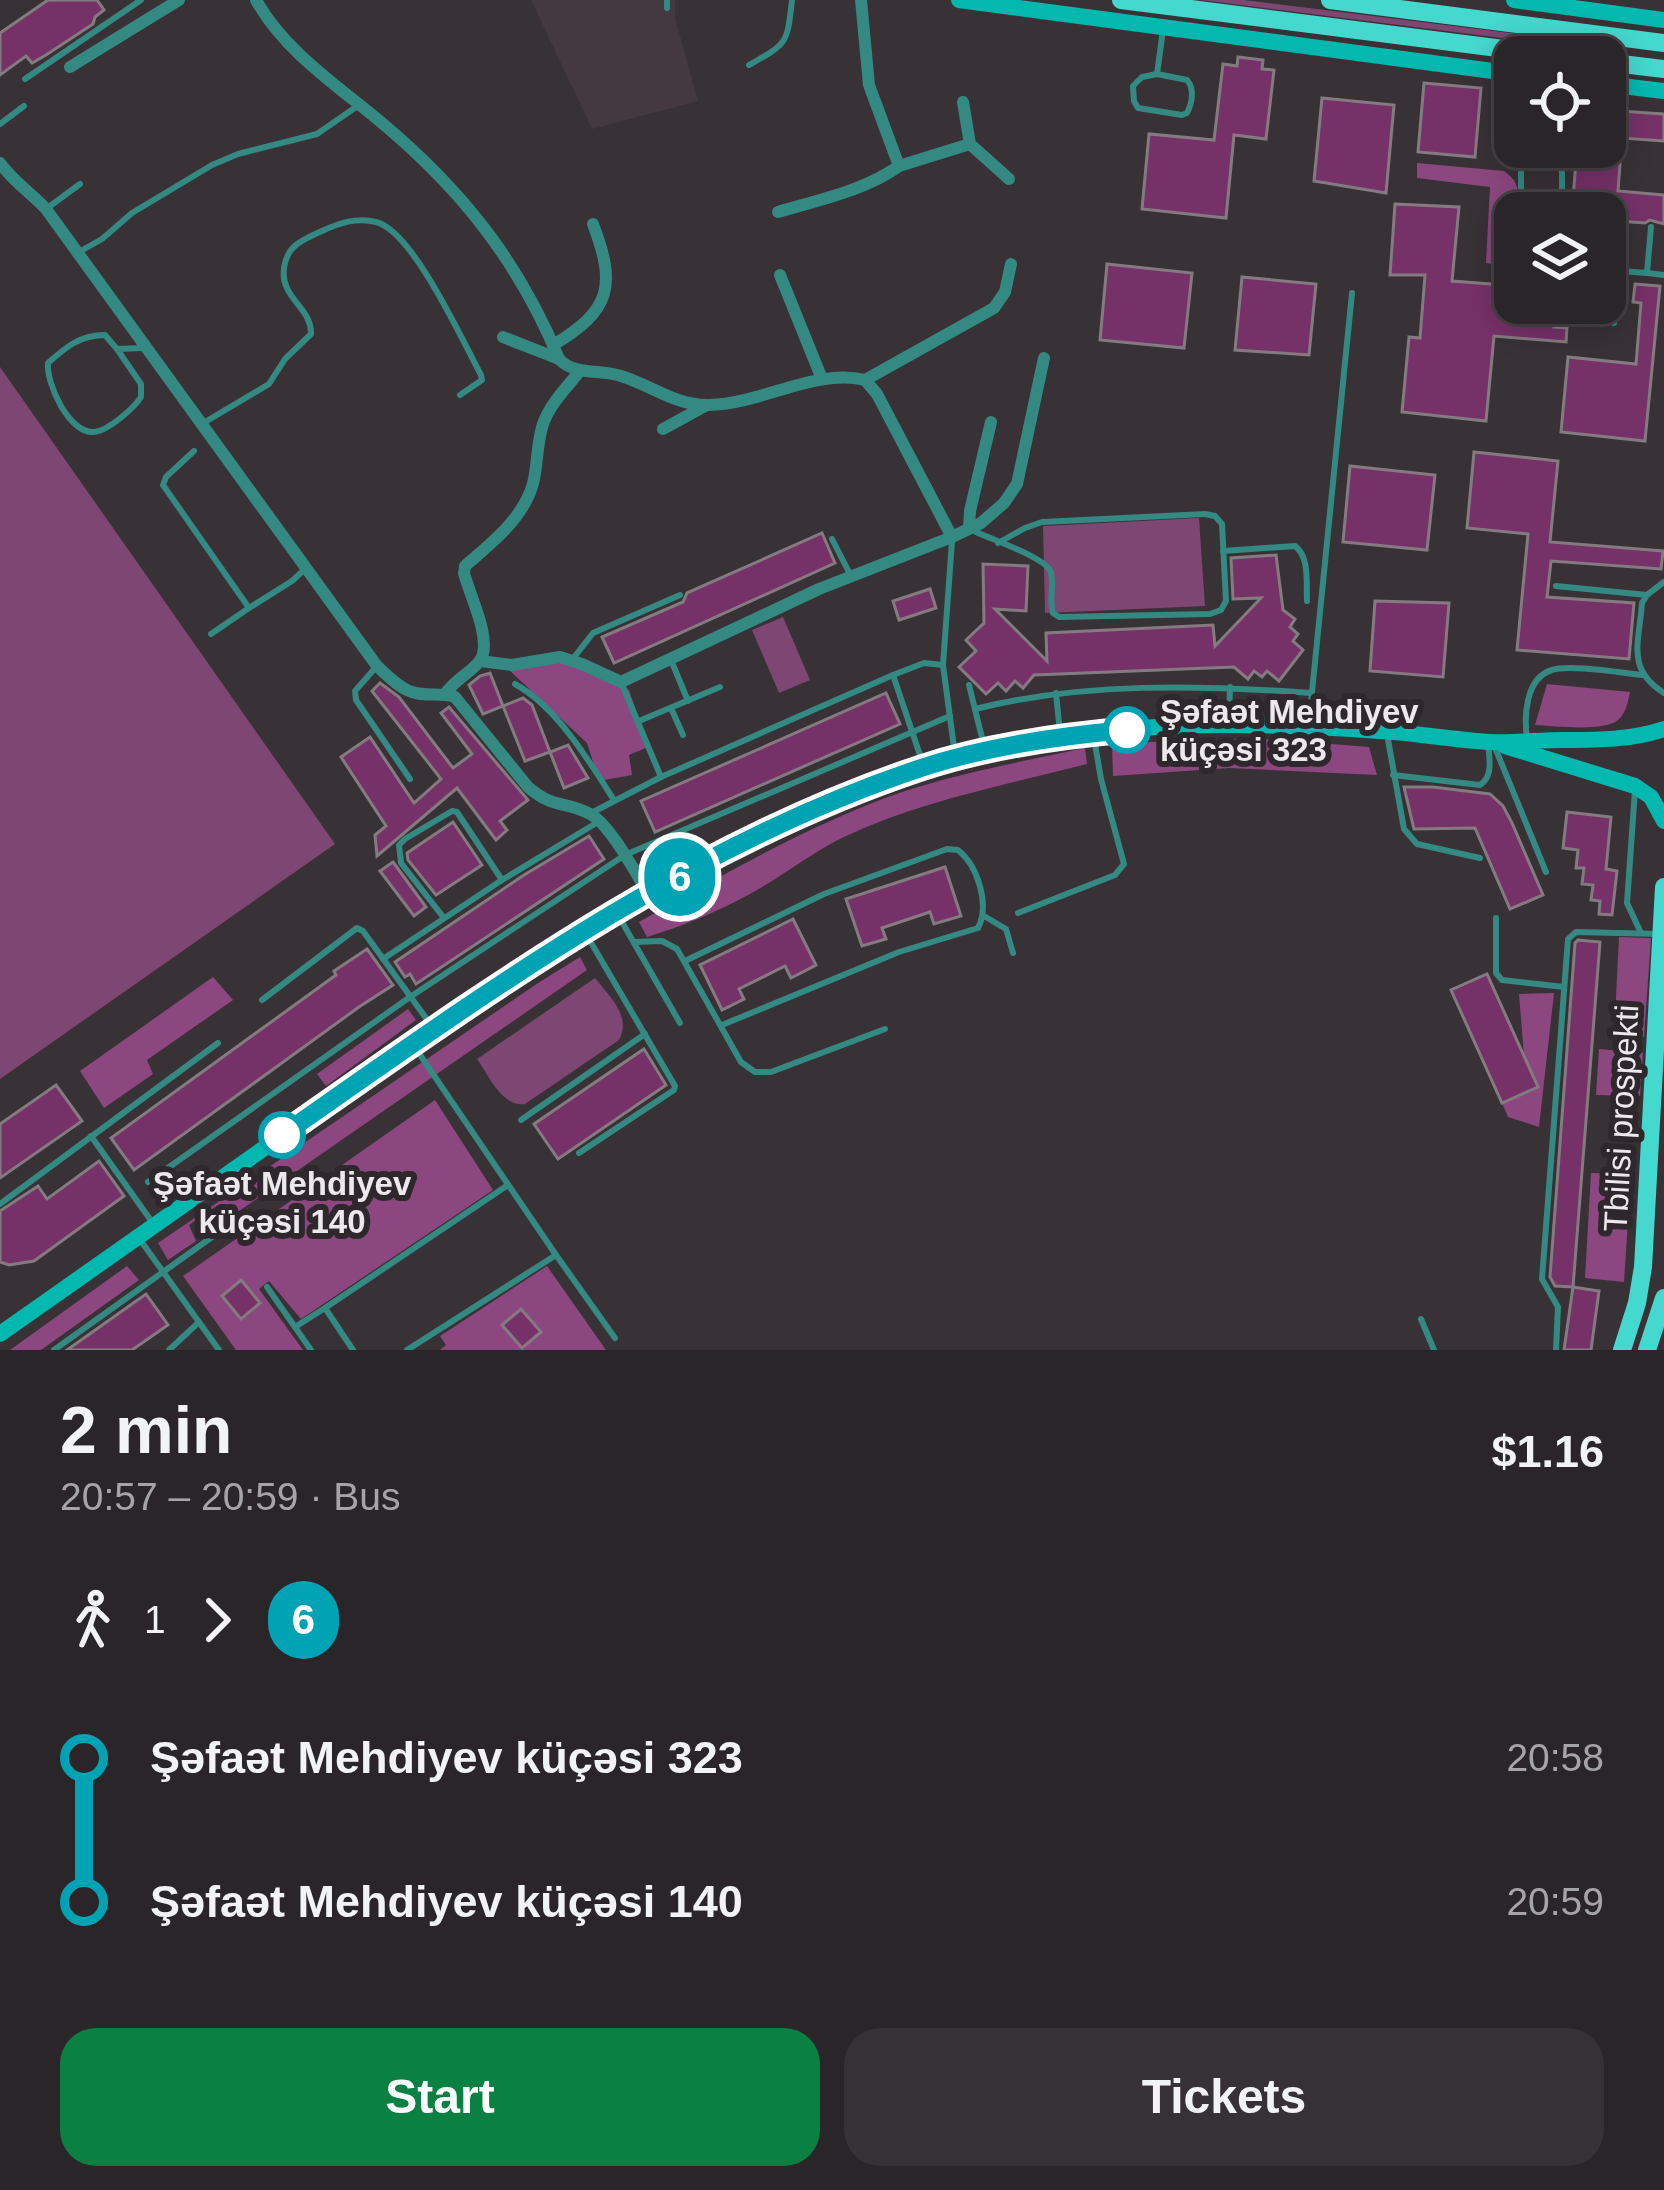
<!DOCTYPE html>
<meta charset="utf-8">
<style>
body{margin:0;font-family:Helvetica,sans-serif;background:#363134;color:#f1f3f6;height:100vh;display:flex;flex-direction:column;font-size:45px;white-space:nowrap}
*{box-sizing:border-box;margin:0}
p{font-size:39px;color:#a5a5a8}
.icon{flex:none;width:66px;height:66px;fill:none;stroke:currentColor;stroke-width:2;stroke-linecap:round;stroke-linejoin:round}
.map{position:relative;height:1350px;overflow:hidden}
.details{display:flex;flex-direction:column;background:#2a2528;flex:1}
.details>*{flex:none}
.badge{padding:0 24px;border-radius:39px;font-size:42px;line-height:78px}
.tools{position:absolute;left:1494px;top:36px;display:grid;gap:24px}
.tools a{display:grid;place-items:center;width:132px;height:132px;border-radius:24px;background:#2a2528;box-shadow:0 6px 30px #0003,0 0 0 3px #464245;font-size:60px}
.map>.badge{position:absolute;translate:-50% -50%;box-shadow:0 0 0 6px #fff}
.legs{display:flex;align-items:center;gap:18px;height:132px;padding:0 60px;font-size:39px}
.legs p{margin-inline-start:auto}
.summary{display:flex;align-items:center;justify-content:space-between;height:204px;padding:0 60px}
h1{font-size:66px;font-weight:700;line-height:90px}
.button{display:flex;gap:24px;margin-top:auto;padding:24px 60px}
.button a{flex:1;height:138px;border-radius:36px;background:#0b8043;color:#fff;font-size:48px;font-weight:700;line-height:138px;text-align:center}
.button a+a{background:#363134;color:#f1f3f6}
ul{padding:0 60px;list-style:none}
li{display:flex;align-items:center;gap:42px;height:144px;font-size:45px}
li i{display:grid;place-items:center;width:18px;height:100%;margin:0 15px;background:currentColor}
li i::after{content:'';width:30px;height:30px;margin:-15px;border:9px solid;border-radius:50%;background:#2a2528}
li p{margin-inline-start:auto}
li:first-child i{background:linear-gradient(#0000 50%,currentColor 0)}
li:last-child i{background:linear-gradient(currentColor 50%,#0000 0)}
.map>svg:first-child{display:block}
</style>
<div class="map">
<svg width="1664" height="1350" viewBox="0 0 1664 1350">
<rect width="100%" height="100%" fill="#383136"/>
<polygon fill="#453941" points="531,0 675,0 675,18 698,101 592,129"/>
<g fill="#7e4672">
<polygon points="1201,0 1244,0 1622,47 1621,53"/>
<polygon points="0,367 335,844 0,1079"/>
<polygon points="1199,518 1205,606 1045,613 1043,526"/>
<polygon points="783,617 810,680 779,693 752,630"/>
<path d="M 595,978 C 609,996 632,1016 619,1040 L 525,1104 C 502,1107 489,1076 477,1059 Z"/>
</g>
<g fill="#8d4780">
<path d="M 1417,163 L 1504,171 C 1511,177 1514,178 1517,187 C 1520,200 1515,247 1510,260 L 1500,265 L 1486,263 L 1490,187 L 1417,178 Z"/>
<polygon points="565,655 629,690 648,747 629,755 632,775 599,781 587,743 506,667"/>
<path d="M 1547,684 L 1630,692 C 1628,702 1626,713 1618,720 C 1605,732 1554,726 1535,725 Z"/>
<polygon points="1192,739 1266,739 1369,747 1377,775 1229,768 1113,776 1112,745"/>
<path d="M 1085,748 L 1087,764 C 1006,785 921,801 846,836 C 812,852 783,876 750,894 C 717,912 683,926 647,937 L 639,922 C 725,874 812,823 905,791 C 964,772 1025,761 1085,748 Z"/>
<polygon points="1619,937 1651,938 1644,1037 1614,1037"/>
<polygon points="580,957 587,970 229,1218 218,1205 189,1225 196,1241 168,1260 158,1243 538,983"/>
<polygon points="213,977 233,1000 147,1060 153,1074 104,1108 80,1071"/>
<polygon points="1554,993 1539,1127 1508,1117 1502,1103 1538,1086 1524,1056 1519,994"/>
<polygon points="408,1009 416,1020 326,1086 317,1074"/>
<polygon points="1599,1049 1643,1053 1640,1096 1596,1095"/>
<polygon points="435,1100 493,1190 301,1319 269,1281 259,1289 303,1350 236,1350 183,1276"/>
<polygon points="1591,1173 1631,1174 1624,1282 1585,1278"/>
<polygon points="127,1266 139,1280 41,1350 10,1350"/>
<polygon points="547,1266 606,1350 440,1350 446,1345 440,1336"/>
</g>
<g fill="#763169" stroke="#847b81" stroke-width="3">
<polygon points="48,0 97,0 104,10 95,17 93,24 46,55 32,63 26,56 0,75 0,33"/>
<polygon points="1238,57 1263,60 1262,69 1274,70 1266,139 1234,135 1226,218 1142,209 1149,134 1214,140 1223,64 1237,66"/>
<polygon points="1424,83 1481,88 1475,157 1418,152"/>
<polygon points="1322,98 1394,105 1386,193 1314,181"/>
<polygon points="1605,110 1664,114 1664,141 1622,138 1618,191 1664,195 1664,224 1650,220 1645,223 1605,220 1605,213 1572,213 1577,147 1605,147"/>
<polygon points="1395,204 1459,207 1452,281 1491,284 1497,287 1515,286 1515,303 1556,303 1554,327 1567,328 1566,342 1494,336 1486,421 1402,412 1409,337 1420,338 1425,275 1390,275"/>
<polygon points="1107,264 1192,273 1184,348 1100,340"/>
<polygon points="1242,277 1316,284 1309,355 1235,350"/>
<polygon points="1635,284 1660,286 1645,441 1561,432 1568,357 1636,364 1641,303 1633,302"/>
<polygon points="1474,452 1558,461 1550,542 1663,551 1661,569 1551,561 1547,597 1634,603 1629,659 1517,650 1528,534 1467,528"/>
<polygon points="1350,466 1435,475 1427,550 1343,542"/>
<polygon points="822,533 835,563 614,663 602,637 683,602 687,593"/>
<polygon points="1276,555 1283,610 1295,619 1290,627 1298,634 1293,641 1303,650 1279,681 1267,671 1262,677 1254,671 1248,679 1234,667 1034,675 1023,688 1015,681 1006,691 998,683 986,694 959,667 976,651 966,640 984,623 983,564 1028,566 1026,611 995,609 1047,661 1046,633 1213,625 1215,646 1261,598 1233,599 1231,558"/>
<polygon points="930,589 936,608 899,620 893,601"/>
<polygon points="1375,601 1449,603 1443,677 1370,671"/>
<polygon points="490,673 503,706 483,714 469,685 480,676"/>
<polygon points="380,683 399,697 453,768 472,754 441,713 449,707 528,800 500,821 507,830 496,840 457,788 377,856 375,835 386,826 341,757 370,737 414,803 441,779 372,691"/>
<polygon points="886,693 900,724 655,832 641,801"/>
<polygon points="523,698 532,705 550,752 525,761 503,706"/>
<polygon points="568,745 588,778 564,788 550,752"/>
<polygon points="1404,787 1433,787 1490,794 1503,806 1512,823 1543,895 1510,909 1475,828 1414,829"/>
<polygon points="1567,812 1611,817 1606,869 1617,871 1612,915 1599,914 1600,901 1591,900 1593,885 1582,884 1584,868 1576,868 1578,850 1563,848"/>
<polygon points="453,822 482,865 436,895 408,860 407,853"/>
<polygon points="589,836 604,859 416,984 410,974 405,977 395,962 524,875"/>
<polygon points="393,862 426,907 414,916 380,871"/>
<polygon points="945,867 961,916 934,924 930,912 882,928 886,939 862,946 846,899"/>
<polygon points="793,919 816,965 791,978 785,966 739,989 744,999 722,1010 700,965"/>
<polygon points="1578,940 1600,942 1573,1287 1555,1286 1550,1277 1575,943"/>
<polygon points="367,949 393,985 359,1007 134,1170 111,1138 336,975 334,971"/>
<polygon points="1487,974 1538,1087 1502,1103 1451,990"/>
<polygon points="644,1049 666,1085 558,1159 534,1124"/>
<polygon points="56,1085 82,1121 0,1178 0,1124"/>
<polygon points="99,1161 124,1196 34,1261 9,1265 0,1262 0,1211 38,1186 47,1199"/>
<polygon points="241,1280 260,1303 241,1319 222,1296"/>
<polygon points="1573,1287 1599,1291 1591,1350 1564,1350"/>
<polygon points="146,1294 168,1325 132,1350 67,1350"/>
<polygon points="521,1309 541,1332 522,1348 502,1325"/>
</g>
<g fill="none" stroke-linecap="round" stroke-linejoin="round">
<g stroke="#348982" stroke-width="6">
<polyline points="667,8 667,0"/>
<path d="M 749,65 C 788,43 787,44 792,0"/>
<path d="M 1157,74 L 1142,77 L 1133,86 L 1134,101 L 1138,108 L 1182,115 L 1187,113 C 1192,103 1195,89 1187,80 L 1157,74 L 1163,30"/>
<polyline points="25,79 141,0"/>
<polyline points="0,124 24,106"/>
<polyline points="1555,147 1562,173 1562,213"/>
<polyline points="46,209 80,184"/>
<polyline points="1521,213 1521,159 1526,147"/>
<polyline points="79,252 102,239 132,213 212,165 238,154 317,134 359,105"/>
<polyline points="1605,270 1647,273 1651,227"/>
<polyline points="1647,273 1664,275"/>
<polyline points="1497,280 1515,267"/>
<polyline points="1573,319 1574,303"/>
<polyline points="1614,323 1615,271"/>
<path d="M 117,349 L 141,384 L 141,397 C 134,408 108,431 94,432 C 69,434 46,383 48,363 C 66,347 80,335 105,335 L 117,349 L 143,348"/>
<path d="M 205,422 L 269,384 L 285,359 L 311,334 C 312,307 280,299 284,268 C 287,245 303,240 322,231 C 339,223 357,217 376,222 C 413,231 462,340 481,375 L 482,380 L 460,395"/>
<polyline points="194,451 166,477 163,485 249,608 292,581 306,568"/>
<path d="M 974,531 C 990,539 1048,558 1051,573 C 1054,586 1049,600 1053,613 L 1059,617 L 1210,614 L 1221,610 L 1226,601 L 1222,524 L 1215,516 L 1205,514 L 1042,522 L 1025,528 L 998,543"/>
<polyline points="832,539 851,576"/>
<polyline points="952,541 943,665 955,755"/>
<path d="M 1223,551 L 1295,546 C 1310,557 1306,583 1307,601"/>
<path d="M 1664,582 L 1647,595 L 1642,603 C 1639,643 1626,669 1664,693"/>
<polyline points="1556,586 1647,595"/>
<polyline points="211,634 249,608"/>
<polyline points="572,660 593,633 680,595"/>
<polyline points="671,660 688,701"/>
<polyline points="377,666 355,691 356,700 410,779"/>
<polyline points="893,675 924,767"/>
<polyline points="621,682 661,777"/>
<path d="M 515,684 C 557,707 589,761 614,800"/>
<polyline points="969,685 985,750"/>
<polyline points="1056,693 1060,733"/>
<polyline points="671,708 683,735"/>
<path d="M 975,709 C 1083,682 1200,685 1311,693"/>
<polyline points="1229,720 1230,687"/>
<polyline points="639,721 720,687"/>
<polyline points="1309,722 1352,293"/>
<polyline points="1387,734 1404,829 1417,844 1480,858"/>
<path d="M 1527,739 C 1524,717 1525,678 1552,670 C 1569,664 1622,673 1642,675"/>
<polyline points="1494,745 1546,872"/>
<path d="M 1393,775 L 1480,785 C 1494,776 1489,758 1488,742"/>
<polyline points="1635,790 1627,903 1641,933"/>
<polyline points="593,812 661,777 893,675 924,663 943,665"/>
<polyline points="1018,913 1115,875 1124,864 1101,779 1094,738"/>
<polyline points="618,915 680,1023"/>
<polyline points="984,916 1006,929 1013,953"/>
<polyline points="444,918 401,863 399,845 405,839 452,811 457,812 502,880"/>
<polyline points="1496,918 1496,973 1502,980 1564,987"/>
<polyline points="634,942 662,941 677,949 741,1062 755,1072 771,1072 885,1029"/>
<polyline points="383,959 502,880 598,822"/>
<path d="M 685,961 L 824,894 L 947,849 L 958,850 C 978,866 990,905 978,928 L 899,952 L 722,1025"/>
<polyline points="262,1000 357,928 363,931 431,1025"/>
<polyline points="521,1120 645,1034"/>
<polyline points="91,1136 152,1222"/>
<polyline points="579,1153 674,1090 675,1086 586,934"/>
<polyline points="148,1182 410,997 625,855 950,716"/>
<polyline points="0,1204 218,1043"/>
<polyline points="141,1241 219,1350"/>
<polyline points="556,1255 615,1338"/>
<polyline points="267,1287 311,1350"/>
<polyline points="1421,1319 1434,1350"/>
<polyline points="295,1327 325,1308"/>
<polyline points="54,1350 247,1212"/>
<polyline points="169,1350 199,1322"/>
<polyline points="353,1350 325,1308 508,1185"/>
<polyline points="407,1350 556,1255 414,1046"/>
<polyline points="1556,1350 1558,1307 1542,1279 1568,939 1576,932 1660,934"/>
</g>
<g stroke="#348982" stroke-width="12">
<path d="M 256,0 C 284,51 338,86 382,123 C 462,190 519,262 559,359 C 575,376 599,369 621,376 C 651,385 676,406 709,405 C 762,404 815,368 865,380 L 994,308 L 1005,292 L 1011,264"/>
<polyline points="861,0 869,85 899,166 970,144 963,102"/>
<polyline points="70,67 179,0"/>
<polyline points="970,144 1009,179"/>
<path d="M 0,163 C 13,181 31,193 46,209 L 377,666 C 387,675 399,688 412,692 C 426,697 441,692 455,697 L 528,787 C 553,809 566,801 590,814 C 610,824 636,874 648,893"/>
<path d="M 778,212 C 818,200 864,191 899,166"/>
<polyline points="780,275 822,379"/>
<polyline points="503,337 559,359"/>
<path d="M 553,345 C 612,310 616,285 593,224"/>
<polyline points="865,380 877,394 952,537"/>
<polyline points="663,429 705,406"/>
<polyline points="969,528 970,511 991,422"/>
<polyline points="480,661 512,665 560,657 582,664 621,682 819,589 952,537 981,523 1004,503 1017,484 1044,358"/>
<path d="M 446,693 C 455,679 474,671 481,659 C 492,638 469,594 464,573 L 465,566 C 488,546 515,525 528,497 C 539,475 535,448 543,424 C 550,404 567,387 580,371"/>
</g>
<g stroke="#03b9af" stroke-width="16">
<polyline points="959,0 1515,74"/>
<polyline points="1514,0 1664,20"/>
<polyline points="1605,84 1664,91"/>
<polyline points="1505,746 1635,786 1651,797 1664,821"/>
<path d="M 0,1334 C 118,1250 236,1167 354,1085 C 567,936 797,778 1058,737 C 1165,721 1273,723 1380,731 C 1417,733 1453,740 1490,742 C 1515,743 1539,740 1564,740 C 1598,740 1631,740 1664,729"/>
</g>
<g stroke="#45d8ce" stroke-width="18">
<polyline points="1121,0 1567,57"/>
<polyline points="1330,0 1664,43"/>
<polyline points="1622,1350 1637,1303 1643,1267 1664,887"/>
<polyline points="1647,1350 1664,1298"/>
</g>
<polyline stroke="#45d8ce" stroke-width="18" points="1605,62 1664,69"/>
</g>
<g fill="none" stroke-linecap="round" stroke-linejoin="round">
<g stroke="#fff" stroke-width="27">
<path id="line-1" d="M 282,1135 C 483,995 686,846 921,768 C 987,746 1058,736 1127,730"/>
</g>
<use href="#line-1" stroke="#00a3b4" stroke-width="18"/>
</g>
<g fill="#fff" stroke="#00a3b4" stroke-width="6">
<circle cx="1127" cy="730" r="21"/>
<circle cx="282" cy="1135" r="21"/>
</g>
<g text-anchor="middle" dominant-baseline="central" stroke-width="12" stroke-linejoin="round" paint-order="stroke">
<g font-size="33" font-weight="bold" fill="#ede8ec" stroke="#2e272c" text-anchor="start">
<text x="1160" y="711">Şəfaət Mehdiyev<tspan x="1160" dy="38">küçəsi 323</tspan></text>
<text x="282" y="1183" text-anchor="middle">Şəfaət Mehdiyev<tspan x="282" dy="38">küçəsi 140</tspan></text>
</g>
<g font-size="33" fill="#ede8ec" stroke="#2e272c">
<text transform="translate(1621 1118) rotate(-87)">Tbilisi prospekti</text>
</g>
</g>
</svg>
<div class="tools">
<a><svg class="icon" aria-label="locate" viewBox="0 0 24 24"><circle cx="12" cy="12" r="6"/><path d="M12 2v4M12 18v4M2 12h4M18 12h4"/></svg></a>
<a><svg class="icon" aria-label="layers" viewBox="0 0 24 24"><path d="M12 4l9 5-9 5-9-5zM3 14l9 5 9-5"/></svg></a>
</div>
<b class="badge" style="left:680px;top:877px;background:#00a3b4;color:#fff">6</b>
</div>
<section class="details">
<div class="summary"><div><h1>2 min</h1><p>20:57 – 20:59 · Bus</p></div><b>$1.16</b></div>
<div class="legs"><svg class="icon" aria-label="walk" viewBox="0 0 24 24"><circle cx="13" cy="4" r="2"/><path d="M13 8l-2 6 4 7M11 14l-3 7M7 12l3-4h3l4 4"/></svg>1<svg class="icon" aria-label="forward" viewBox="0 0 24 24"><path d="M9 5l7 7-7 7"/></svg><b class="badge" style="background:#00a3b4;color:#fff">6</b></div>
<ul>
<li><i style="color:#00a3b4"></i><b>Şəfaət Mehdiyev küçəsi 323</b><p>20:58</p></li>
<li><i style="color:#00a3b4"></i><b>Şəfaət Mehdiyev küçəsi 140</b><p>20:59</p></li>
</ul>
<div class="button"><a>Start</a><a>Tickets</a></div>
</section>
